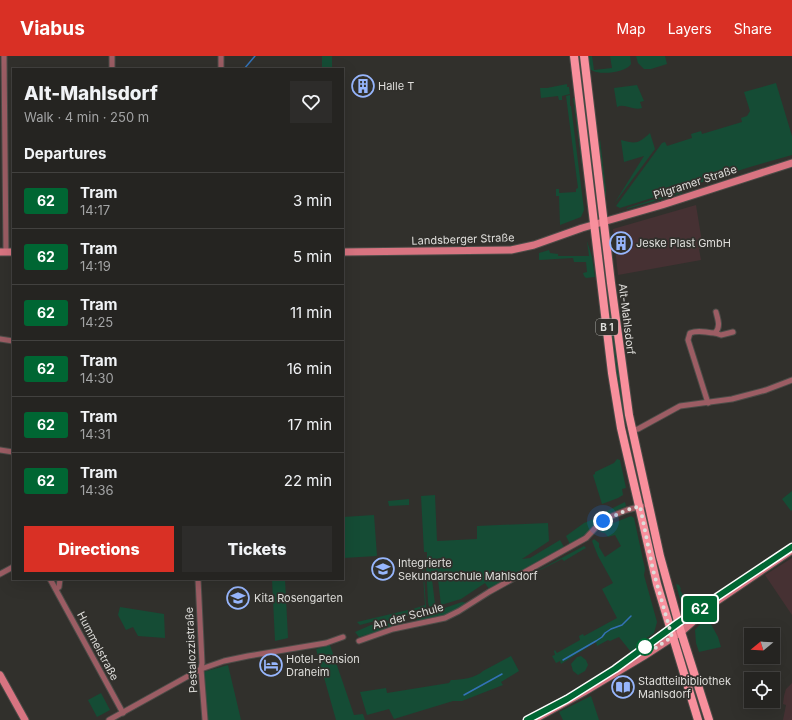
<!DOCTYPE html>
<meta charset="utf-8">
<style>
body{margin:0;font-family:Inter,sans-serif;background:#2d2c2a;color:#f1f3f6;height:100vh;display:flex;flex-direction:column;font-size:15px;white-space:nowrap}
*{box-sizing:border-box;margin:0}
p{font-size:13px;color:#a3a4a5}
.icon{flex:none;width:22px;height:22px;fill:none;stroke:currentColor;stroke-width:2;stroke-linecap:round;stroke-linejoin:round}
.map{position:relative;flex:1;overflow:hidden}
.side{position:absolute;left:12px;top:12px;width:332px;height:512px;display:flex;flex-direction:column;background:#252421;border-radius:0px;box-shadow:0 4px 16px #0002,0 0 0 1px #42413f}
.side>*{flex:none}
.badge{padding:0 8px;border-radius:3px;font-size:14px;line-height:26px}
.needle{width:26px;rotate:252deg}
.controls{position:absolute;left:744px;top:572px;display:grid;gap:8px}
.controls a{display:grid;place-items:center;width:36px;height:36px;border-radius:0px;background:#252421;box-shadow:0 4px 16px #0002,0 0 0 1px #42413f;font-size:20px}
.you{position:absolute;width:20px;height:20px;margin:-10px;border:3px solid #fff;border-radius:50%;background:#1a73e8;box-shadow:0 0 0 6px #1a73e833}
.map>.badge{position:absolute;translate:-50% -50%;box-shadow:0 0 0 2px #fff}
h2{padding:0 12px;font-size:15px;line-height:36px}
.round{display:grid;place-items:center;flex:none;width:42px;height:42px;border-radius:0px;background:#2d2c2a}
.head{display:flex;align-items:center;justify-content:space-between;height:68px;padding:0 12px}
h1{font-size:19px;font-weight:800;line-height:30px}
.button{display:flex;gap:8px;margin-top:auto;padding:8px 12px}
.button a{flex:1;height:46px;border-radius:0px;background:#d93025;color:#fff;font-size:16px;font-weight:800;line-height:46px;text-align:center}
.button a+a{background:#2d2c2a;color:#f1f3f6}
ul{padding:0;list-style:none}
li{display:flex;align-items:center;gap:12px;height:56px;padding:0 12px;border-top:1px solid #42413f}
li div{flex:1}
li b{display:block;font-size:15px}
li em{font-style:normal}
li .badge{min-width:44px;font-weight:700;text-align:center}
header{display:flex;align-items:center;gap:24px;box-sizing:border-box;height:56px;padding:0 20px;background:#d93025;color:#fff}
header strong{font-size:19px}
nav{display:flex;gap:22px;margin-inline-start:auto;font-size:14px}
.map>svg:first-child{display:block}
</style>
<header>
<strong>Viabus</strong>
<nav><a>Map</a><a>Layers</a><a>Share</a></nav>
</header>
<div class="map">
<svg width="792" height="664" viewBox="0 0 792 664">
<rect width="100%" height="100%" fill="#31302c"/>
<g fill="#463133">
<polygon points="696,149 703,192 699,193 701,204 618,219 613,173"/>
<polygon points="792,502 792,559 765,519"/>
<polygon points="792,627 792,664 783,664 786,649 783,648 784,640 786,633"/>
</g>
<g fill="#154c35">
<rect x="322" y="0" width="10" height="13"/>
<path d="M 587,0 L 592,0 L 594,14 L 612,12 L 610,0 L 630,0 L 631,8 C 626,17 597,20 590,13 Z"/>
<polygon points="636,0 665,0 667,8 651,13 644,13 638,7"/>
<polygon points="776,27 792,80 792,99 750,111 620,152 616,150 662,87 665,86 667,90 692,82 691,78 701,75 702,78 742,66 741,62 747,60 750,55 744,36"/>
<polygon points="567,28 567,31 569,31 570,38 562,40 562,44 559,44 558,40 541,42 540,32 547,32"/>
<path d="M 637,29 L 644,45 L 640,46 L 642,52 C 633,55 625,47 617,51 L 614,32 Z"/>
<polygon points="570,39 570,50 571,50 584,154 581,161 560,169 559,140 556,140 556,133 559,133 559,137 576,136 576,133 578,132 566,40"/>
<polygon points="586,40 600,149 598,150 593,114 588,92 581,41"/>
<polygon points="573,42 576,42 582,92 582,110"/>
<path d="M 650,77 L 655,93 L 614,148 L 644,100 L 624,106 L 621,84 C 636,88 638,88 650,77 Z"/>
<polygon points="600,83 606,134 606,141 604,141 599,96"/>
<polygon points="683,134 682,137 627,153 627,152"/>
<polygon points="587,185 592,201 595,221 586,222 584,220 583,217 587,216 586,206 574,206 573,202 539,204 539,197 549,194 550,197 558,198 558,200 589,200"/>
<polygon points="607,232 613,262 629,374 628,374 622,357 617,331 605,233"/>
<polygon points="617,403 620,404 626,432 622,433 623,439 618,442 602,448 593,419 595,418 595,416 614,407"/>
<polygon points="792,435 792,454 791,455 782,443"/>
<polygon points="435,439 437,485 477,483 477,470 548,467 549,485 522,503 530,502 560,484 564,491 489,533 485,527 461,543 441,549 437,515 431,515 435,548 439,552 430,554 428,546 426,507 427,506 427,496 424,496 421,440"/>
<polygon points="409,443 409,449 389,450 388,445"/>
<polygon points="625,446 626,450 601,462 597,460"/>
<polygon points="374,459 377,500 343,502 343,461"/>
<polygon points="631,460 634,462 645,513 644,519 657,566 654,577 639,587 638,591 631,596 619,581 610,585 608,584 597,590 596,586 561,608 560,605 556,607 552,600 555,599 554,595 555,594 557,597 580,584 579,580 583,578 584,580 617,562 602,533 613,527 598,500 592,485 594,483 599,487 599,491 605,501 621,490 615,479 608,481 605,477 600,476 606,470"/>
<polygon points="594,463 596,467 586,479 570,488 566,480 584,467"/>
<polygon points="584,490 586,492 584,493 564,505 562,503 522,523"/>
<polygon points="422,503 423,503 426,551 428,555 414,560 413,553 425,549"/>
<polygon points="272,523 285,523 288,582 275,585"/>
<polygon points="676,528 679,529 681,533 680,534 685,542 683,544 686,549 690,547 692,551 686,555 683,554 682,551"/>
<polygon points="462,546 467,547 445,560 418,565 416,562"/>
<polygon points="120,551 164,558 165,582 138,580 133,571 126,574 118,559"/>
<polygon points="408,554 409,559 402,562 402,564 375,565 360,569 357,566"/>
<polygon points="706,559 718,581 721,591 699,596 696,587 695,574 702,566"/>
<polygon points="402,566 403,568 359,581 355,576 371,569"/>
<polygon points="330,589 354,659 363,658 365,664 336,664 316,593"/>
<path d="M 511,600 L 519,615 L 501,626 L 503,629 L 462,645 L 453,645 L 394,663 L 389,653 L 367,659 L 360,636 L 386,632 L 387,637 L 449,627 L 451,624 C 460,624 476,622 483,615 Z"/>
<polygon points="581,600 586,604 588,609 585,615 578,619 573,615 571,608 577,601"/>
<polygon points="228,609 241,664 208,664 203,616"/>
<polygon points="101,637 110,654 97,661 88,644"/>
<polygon points="591,640 599,664 563,664 559,656"/>
</g>
<g fill="none" stroke-linecap="round" stroke-linejoin="round">
<g stroke="#3372b6" stroke-width="1.5">
<polyline points="244,13 255,0"/>
<polyline points="13,149 13,151"/>
<polyline points="12,166 13,166"/>
<polyline points="563,604 596,585 602,581 605,577 611,573 622,569 631,560"/>
<polyline points="464,639 502,618"/>
</g>
<g stroke="#4d4c48" stroke-width="7">
<g id="street">
<polyline points="4,0 6,196"/>
<polyline points="112,0 112,13"/>
<polyline points="221,13 221,0"/>
<polyline points="715,277 721,279 733,276"/>
<polyline points="0,283 13,285"/>
<path d="M 708,347 L 688,284 L 690,277 C 700,273 705,277 715,277 C 721,271 718,264 716,256"/>
<polyline points="633,374 638,373 680,350 732,343 766,334 792,324"/>
<polyline points="0,394 13,396"/>
<polyline points="0,518 13,511"/>
<polyline points="50,523 123,657"/>
<polyline points="198,523 202,607 201,613 205,664"/>
<polyline points="56,533 59,531 60,523"/>
<polyline points="359,585 393,573 445,562 459,555 489,536 586,482 600,467 607,462 627,454 642,450"/>
<polyline points="109,664 201,613 224,605 248,600 326,587 343,581"/>
</g>
</g>
<g stroke="#4d4c48" stroke-width="9">
<g id="secondary">
<polyline points="0,196 13,196"/>
<polyline points="343,196 511,194 534,189 582,172 662,149 792,107"/>
<polyline points="0,619 25,664"/>
<polyline points="533,664 584,636 644,600 681,576 714,547 792,494"/>
</g>
</g>
<g stroke="#4d4c48" stroke-width="10">
<g id="primary">
<polyline points="574,0 612,317 621,372 657,528 698,664"/>
<polyline points="584,0 611,227 629,359 660,500 681,576 709,664"/>
</g>
</g>
<use href="#street" stroke="#9c5d64" stroke-width="5"/>
<use href="#secondary" stroke="#d87481" stroke-width="7"/>
<use href="#primary" stroke="#f8909d" stroke-width="8"/>
<polyline stroke="#c2c1be" stroke-width="1" points="527,664 567,643 615,613 678,567 792,491"/>
</g>
<g fill="none" stroke-linecap="round" stroke-linejoin="round">
<g stroke="#fff" stroke-width="9">
<polyline id="line" points="527,664 567,643 615,613 678,567 792,491"/>
</g>
<use href="#line" stroke="#063" stroke-width="6"/>
<polyline stroke="#dfdedb" stroke-width="4" stroke-dasharray="0 7.2" points="603,465 627,454 640,450 653,514 672,581 651,595 645,591"/>
</g>
<defs>
<g id="building-ring" transform="scale(1.15)"><circle r="9.5" fill="#31302c" stroke="#97b6fd" stroke-width="1.5"/><path d="M-4-6H4V6H1V3H-1V6H-4ZM-2.5-4.3h1.7v1.8h-1.7ZM.8-4.3h1.7v1.8H.8ZM-2.5-1h1.7V.8h-1.7ZM.8-1h1.7V.8H.8Z" fill="#97b6fd"/></g>
<g id="school-ring" transform="scale(1.15)"><circle r="9.5" fill="#31302c" stroke="#97b6fd" stroke-width="1.5"/><path d="M0-5L7-2L0 1L-7-2ZM-4 1L0 2.5L4 1V4Q0 6-4 4Z" fill="#97b6fd"/></g>
<g id="hotel-ring" transform="scale(1.15)"><circle r="9.5" fill="#31302c" stroke="#97b6fd" stroke-width="1.5"/><path d="M-6-4.5h1.5V1H6V5H4.5V3h-9V5H-6ZM-4 0a1.8 1.8 0 1 1 3.6 0ZM.5 0V-2.5h3Q6-2.5 6 0Z" fill="#97b6fd"/></g>
<g id="library-ring" transform="scale(1.15)"><circle r="9.5" fill="#31302c" stroke="#97b6fd" stroke-width="1.5"/><path d="M-6-4Q-3-5.5-.7-3.5V5Q-3 3-6 4ZM6-4Q3-5.5 .7-3.5V5Q3 3 6 4Z" fill="#97b6fd"/></g>
</defs>
<g fill-rule="evenodd">
<use href="#building-ring" x="363" y="30"/>
<use href="#building-ring" x="621" y="187"/>
<use href="#school-ring" x="383" y="513"/>
<use href="#school-ring" x="238" y="542"/>
<use href="#hotel-ring" x="271" y="609"/>
<use href="#library-ring" x="623" y="631"/>
</g>
<circle fill="#fff" stroke="#063" stroke-width="2" cx="645" cy="591" r="8"/>
<g text-anchor="middle" dominant-baseline="central" stroke-width="3.5" stroke-linejoin="round" paint-order="stroke">
<rect fill="#31302c" stroke="#abaaa6" stroke-width="1" x="596" y="263" width="22" height="16" rx="3"/>
<g font-size="10" font-weight="bold" fill="#dfdedb">
<text x="607" y="271">B 1</text>
</g>
<g font-size="11" fill="#dfdedb" stroke="#31302c" text-anchor="start">
<text x="378" y="30">Halle T</text>
<text x="636" y="187">Jeske Plast GmbH</text>
<text x="398" y="507">Integrierte<tspan x="398" dy="13">Sekundarschule Mahlsdorf</tspan></text>
<text x="254" y="542">Kita Rosengarten</text>
<text x="286" y="603">Hotel-Pension<tspan x="286" dy="13">Draheim</tspan></text>
<text x="638" y="625">Stadtteilbibliothek<tspan x="638" dy="13">Mahlsdorf</tspan></text>
</g>
<g font-size="11" fill="#dfdedb" stroke="#31302c">
<text transform="translate(695 126) rotate(-18)">Pilgramer Straße</text>
<text transform="translate(463 183) rotate(-2)">Landsberger Straße</text>
<text transform="translate(627 263) rotate(83)">Alt-Mahlsdorf</text>
<text transform="translate(408 560) rotate(-15)">An der Schule</text>
<text transform="translate(98 590) rotate(62)">Hummelstraße</text>
<text transform="translate(191 594) rotate(-93)">Pestalozzistraße</text>
</g>
</g>
</svg>
<div class="controls">
<a><svg class="needle" viewBox="-14 -14 28 28"><path d="M0-13l5 13h-10z" fill="#e53935"/><path d="M0 13l5-13h-10z" fill="#a3a4a5"/></svg></a>
<a><svg class="icon" aria-label="locate" viewBox="0 0 24 24"><circle cx="12" cy="12" r="6"/><path d="M12 2v4M12 18v4M2 12h4M18 12h4"/></svg></a>
</div>
<div class="you" style="left:603px;top:465px"></div>
<b class="badge" style="left:700px;top:553px;background:#063;color:#fff">62</b>
<section class="side">
<div class="head"><div><h1>Alt-Mahlsdorf</h1><p>Walk · 4 min · 250 m</p></div><a class="round"><svg class="icon" aria-label="heart" viewBox="0 0 24 24"><path d="M12 20l-8-8c-3-5 5-10 8-4 3-6 11-1 8 4z"/></svg></a></div>
<h2>Departures</h2>
<ul>
<li><span class="badge" style="background:#063;color:#fff">62</span><div><b>Tram</b><p>14:17</p></div><em>3 min</em></li>
<li><span class="badge" style="background:#063;color:#fff">62</span><div><b>Tram</b><p>14:19</p></div><em>5 min</em></li>
<li><span class="badge" style="background:#063;color:#fff">62</span><div><b>Tram</b><p>14:25</p></div><em>11 min</em></li>
<li><span class="badge" style="background:#063;color:#fff">62</span><div><b>Tram</b><p>14:30</p></div><em>16 min</em></li>
<li><span class="badge" style="background:#063;color:#fff">62</span><div><b>Tram</b><p>14:31</p></div><em>17 min</em></li>
<li><span class="badge" style="background:#063;color:#fff">62</span><div><b>Tram</b><p>14:36</p></div><em>22 min</em></li>
</ul>
<div class="button"><a>Directions</a><a>Tickets</a></div>
</section>
</div>
